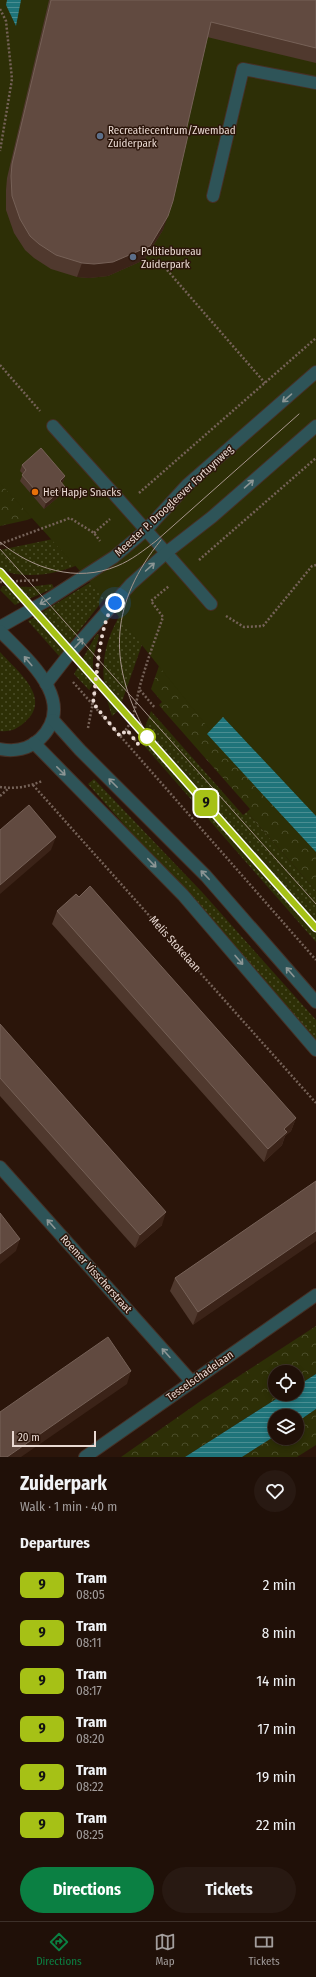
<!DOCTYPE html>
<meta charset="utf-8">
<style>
body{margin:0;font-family:"Fira Sans Condensed",sans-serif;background:#281912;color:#f1f3f6;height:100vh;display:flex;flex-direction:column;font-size:15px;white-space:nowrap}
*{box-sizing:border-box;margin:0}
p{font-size:13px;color:#a29d9c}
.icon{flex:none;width:22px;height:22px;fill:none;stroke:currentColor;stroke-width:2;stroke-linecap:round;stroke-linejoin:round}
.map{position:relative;height:1457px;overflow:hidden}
.side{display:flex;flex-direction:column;background:#201008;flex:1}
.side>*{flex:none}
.badge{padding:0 8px;border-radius:6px;font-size:14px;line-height:26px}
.buttons{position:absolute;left:268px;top:1365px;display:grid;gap:8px}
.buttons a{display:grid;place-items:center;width:36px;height:36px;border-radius:50%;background:#201008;box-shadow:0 2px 6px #0003,0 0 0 1px #3d3029;font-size:20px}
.scale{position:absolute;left:12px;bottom:10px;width:84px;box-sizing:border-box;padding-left:4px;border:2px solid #e9d9d2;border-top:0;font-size:11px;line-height:14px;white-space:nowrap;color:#e9d9d2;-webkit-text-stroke:3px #2b150a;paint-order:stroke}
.you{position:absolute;width:20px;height:20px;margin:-10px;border:3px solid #fff;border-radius:50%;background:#1a73e8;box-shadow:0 0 0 6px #1a73e833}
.map>.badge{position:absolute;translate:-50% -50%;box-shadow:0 0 0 2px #fff}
h2{padding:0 20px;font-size:15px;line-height:36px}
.round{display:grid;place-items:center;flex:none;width:42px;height:42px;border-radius:21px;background:#281912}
.headline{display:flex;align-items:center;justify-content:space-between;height:68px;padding:0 20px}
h1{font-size:19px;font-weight:700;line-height:30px}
.button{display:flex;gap:8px;margin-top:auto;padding:8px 20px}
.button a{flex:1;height:46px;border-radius:24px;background:#0b8043;color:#fff;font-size:16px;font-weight:700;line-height:46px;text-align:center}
.button a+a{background:#281912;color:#f1f3f6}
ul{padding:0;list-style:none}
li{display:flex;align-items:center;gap:12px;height:48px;padding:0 20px}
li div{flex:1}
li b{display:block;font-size:15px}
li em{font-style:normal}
li .badge{min-width:44px;font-weight:700;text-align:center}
.tab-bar{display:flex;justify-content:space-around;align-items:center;height:56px;border-top:1px solid #3d3029;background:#201008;font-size:11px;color:#a29d9c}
.tab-bar a{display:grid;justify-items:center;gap:2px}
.tab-bar .current{color:#0b8043}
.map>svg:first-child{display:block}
</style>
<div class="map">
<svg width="316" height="1457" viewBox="0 0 316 1457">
<defs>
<pattern id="grass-dots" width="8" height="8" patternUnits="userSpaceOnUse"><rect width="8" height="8" fill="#2d2f06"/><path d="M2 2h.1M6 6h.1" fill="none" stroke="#4b4d29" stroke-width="1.8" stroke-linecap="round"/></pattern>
<pattern id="forest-crowns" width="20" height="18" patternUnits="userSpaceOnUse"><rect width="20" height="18" fill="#2d2f06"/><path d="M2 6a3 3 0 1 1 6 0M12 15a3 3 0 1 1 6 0" fill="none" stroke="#4b4d29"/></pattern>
<pattern id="water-rules" width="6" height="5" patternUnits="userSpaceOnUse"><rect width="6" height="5" fill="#1f747a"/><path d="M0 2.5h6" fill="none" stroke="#4a8e92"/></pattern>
</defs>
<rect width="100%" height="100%" fill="#2b150a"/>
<g fill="url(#grass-dots)">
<path d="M 77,534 L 83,563 C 56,574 29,580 0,570 L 0,550 Z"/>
<polygon points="94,580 108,594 59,656 28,621"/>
<polygon points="52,584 54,588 15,605 0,590 3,586 30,587"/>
<path d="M 120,615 L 151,619 L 119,710 L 112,716 C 99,678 100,650 120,615 Z"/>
<polygon points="98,634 99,636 93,658 93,684 89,690 74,674 96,635"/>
<path d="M 0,652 C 17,671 53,698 25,722 C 17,729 11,732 0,731 Z"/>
<polygon points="151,711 243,815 247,812 316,891 316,942 140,741"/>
<polygon points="94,779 202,892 316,1020 316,1041 88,784"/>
</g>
<g fill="url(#forest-crowns)">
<polygon points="0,378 37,516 27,520 0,526"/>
<polygon points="178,611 316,852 316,891 247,812 250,809 163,710 159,705 162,702 151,689"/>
<polygon points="316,1326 316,1374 297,1386 297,1372 275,1372 275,1394 284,1394 185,1457 121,1457 202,1400"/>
<polygon points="316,1409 316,1445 297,1457 242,1457 275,1436 275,1438 297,1438 297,1422"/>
</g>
<polygon fill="#2d2f06" points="0,0 316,0 316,853 257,788 99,592 0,483"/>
<g fill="url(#water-rules)">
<polygon points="7,0 21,0 16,26 6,5"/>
<polygon points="223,717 316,816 316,852 207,734"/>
<polygon points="316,1374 316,1409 297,1422 297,1416 275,1416 275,1436 242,1457 185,1457 284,1394 297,1394 297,1386"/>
</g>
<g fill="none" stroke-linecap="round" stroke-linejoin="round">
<g stroke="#463026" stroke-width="14">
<g id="minor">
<polyline points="213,196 243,69 316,83"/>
<path d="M 53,426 C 106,485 159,544 211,604"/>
<polyline points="0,627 46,601 114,557 146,530 187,485 316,372"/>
<path d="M 0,631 C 27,659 79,701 40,739 C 29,749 14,752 0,749"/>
<polyline points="46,684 71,652 131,584 167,552 212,517 316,426"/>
<polyline points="53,720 80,750 206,876 316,1002"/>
<polyline points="34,743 183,895 316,1050"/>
<polyline points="0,1167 192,1382"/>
<polyline points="85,1457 316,1295"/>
</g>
</g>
<g stroke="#756258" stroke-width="2.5" stroke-dasharray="2 2" stroke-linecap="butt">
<polyline points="0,9 6,21 12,79 0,151"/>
<polyline points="167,270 265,383"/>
<polyline points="0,365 40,411"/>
<polyline points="139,493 316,338"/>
<polyline points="94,533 110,519"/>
<polyline points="0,544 70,518 94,533 100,541"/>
<polyline points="199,560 316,458"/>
<polyline points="0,582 38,580"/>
<polyline points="226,616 244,627 263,626 312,566 316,565"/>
<polyline points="73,682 316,960"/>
<polyline points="140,690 155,708"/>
<polyline points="88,728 97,681 99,654"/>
<polyline points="127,730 138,744"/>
<path d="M 120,736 C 137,721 135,699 142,679 C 148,658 156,637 163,617 L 151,601 L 169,586"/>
<polyline points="33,785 316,1103"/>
<path d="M 0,787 C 14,789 29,787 42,781"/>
<polyline points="0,796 9,788"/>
</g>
<use href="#minor" stroke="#2e5458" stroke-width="12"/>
<g stroke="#a7958c" stroke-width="1">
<path d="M 0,542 C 32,569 77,583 117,566 C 132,560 144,550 156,541 L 299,414"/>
<polyline points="0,549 316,904"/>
<polyline points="0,572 316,928"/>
<path d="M 144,729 C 107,660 111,602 161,540"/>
</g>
</g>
<g fill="#50392e">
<polygon points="49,0 316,0 316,63 207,37 163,230 144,260 108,276 89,278 77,277 51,269 34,258 25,250 14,233 6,210 6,190 7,178"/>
<polygon points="22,465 65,476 63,482 62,483 65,487 63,493 44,509 20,481 23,474 20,471"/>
<polygon points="57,911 296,1118 291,1131 285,1136 282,1145 264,1162 52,924"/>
<polygon points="0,1024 162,1225 135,1248 0,1096"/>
<polygon points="316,1181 193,1325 170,1291 175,1278"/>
</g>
<g fill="#3b2318">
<polygon points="168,216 163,230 144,260 108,276 89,278 77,277 82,263"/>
<polygon points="65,476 63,482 58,487 60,481"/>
<polygon points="65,487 63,493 44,509 46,503"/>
<polygon points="56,837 51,850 0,894 0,885"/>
<polygon points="296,1118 291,1131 285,1136 282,1145 264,1162 268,1149 284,1129"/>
<polygon points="166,1212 162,1225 135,1248 140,1235"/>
<polygon points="316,1231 316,1241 193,1325 198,1312"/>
<polygon points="20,1239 16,1251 0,1264 0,1254"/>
<polygon points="131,1371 127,1384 21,1457 7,1457"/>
</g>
<g fill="#614a40" stroke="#766157">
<polygon points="51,0 316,0 316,48 211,22 186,131 189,131 173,201 168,216 150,246 113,262 94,264 82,263 56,255 39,244 30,236 20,219 12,196 11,176 12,164"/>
<polygon points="41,448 65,476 60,481 65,487 46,503 22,475 26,470 22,465"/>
<polygon points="29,805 56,837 0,885 0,830"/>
<polygon points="90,886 296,1118 284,1129 287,1132 268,1149 57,911 76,894 79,897"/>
<polygon points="0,1024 166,1212 140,1235 0,1078"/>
<polygon points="316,1181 316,1231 198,1312 175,1278"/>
<polygon points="0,1213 20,1239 0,1254"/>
<polygon points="108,1337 131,1371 7,1457 0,1457 0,1412"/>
</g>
<defs><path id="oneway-shaft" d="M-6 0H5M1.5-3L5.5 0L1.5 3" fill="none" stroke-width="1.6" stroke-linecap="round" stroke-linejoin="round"/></defs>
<g stroke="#8c9695">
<use href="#oneway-shaft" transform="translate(287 398) rotate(139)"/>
<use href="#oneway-shaft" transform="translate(249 484) rotate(-41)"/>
<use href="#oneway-shaft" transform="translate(150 567) rotate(-42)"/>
<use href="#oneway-shaft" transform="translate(45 601) rotate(149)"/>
<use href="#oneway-shaft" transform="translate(79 643) rotate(-47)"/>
<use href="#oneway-shaft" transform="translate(28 661) rotate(-130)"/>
<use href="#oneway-shaft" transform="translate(61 771) rotate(45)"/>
<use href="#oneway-shaft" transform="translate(113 783) rotate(-135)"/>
<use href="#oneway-shaft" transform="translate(152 863) rotate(46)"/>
<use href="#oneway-shaft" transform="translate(205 875) rotate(-134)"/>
<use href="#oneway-shaft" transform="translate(239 960) rotate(49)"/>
<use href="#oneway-shaft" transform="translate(290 972) rotate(-131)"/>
<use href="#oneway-shaft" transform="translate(51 1224) rotate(-132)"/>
<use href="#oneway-shaft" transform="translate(166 1353) rotate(-132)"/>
</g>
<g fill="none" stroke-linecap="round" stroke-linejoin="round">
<g stroke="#fff" stroke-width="9">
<polyline id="line" points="0,572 316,928"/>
</g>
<use href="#line" stroke="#a6c116" stroke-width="6"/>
<path stroke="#e9d9d2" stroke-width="4" stroke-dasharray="0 7.2" d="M 115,603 C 99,622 97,677 93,703 L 120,736 L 127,730 L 138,744 L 147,737"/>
</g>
<g fill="#5c6f8a" stroke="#2b150a" stroke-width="1.5">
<circle cx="100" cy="136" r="4"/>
<circle cx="133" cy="257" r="4"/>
</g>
<circle fill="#e8710a" stroke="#2b150a" stroke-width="1.5" cx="35" cy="492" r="4"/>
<circle fill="#fff" stroke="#a6c116" stroke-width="2" cx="147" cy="737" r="8"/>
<g text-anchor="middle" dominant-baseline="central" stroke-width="3" stroke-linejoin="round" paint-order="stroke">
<g font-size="11" fill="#e9d9d2" stroke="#2b150a" text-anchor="start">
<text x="108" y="130">Recreatiecentrum/Zwembad<tspan x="108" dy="13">Zuiderpark</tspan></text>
<text x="141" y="251">Politiebureau<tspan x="141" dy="13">Zuiderpark</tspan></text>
<text x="43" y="492">Het Hapje Snacks</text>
</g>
<g font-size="11" fill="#e9d9d2" stroke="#2b150a">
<text transform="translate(174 501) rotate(-43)">Meester P. Droogleever Fortuynweg</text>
<text transform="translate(175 944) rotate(48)">Melis Stokelaan</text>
<text transform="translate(96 1274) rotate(48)">Roemer Visscherstraat</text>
<text transform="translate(200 1376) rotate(-35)">Tesselschadelaan</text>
</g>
</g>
</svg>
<div class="buttons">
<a><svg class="icon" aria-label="locate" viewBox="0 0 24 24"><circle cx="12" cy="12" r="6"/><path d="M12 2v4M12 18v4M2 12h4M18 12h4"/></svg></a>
<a><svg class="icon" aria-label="layers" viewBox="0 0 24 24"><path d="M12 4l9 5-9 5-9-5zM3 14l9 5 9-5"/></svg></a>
</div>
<div class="scale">20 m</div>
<div class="you" style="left:115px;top:603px"></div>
<b class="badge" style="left:206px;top:803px;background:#a6c116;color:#111">9</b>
</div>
<section class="side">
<div class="headline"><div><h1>Zuiderpark</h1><p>Walk · 1 min · 40 m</p></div><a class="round"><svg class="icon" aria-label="heart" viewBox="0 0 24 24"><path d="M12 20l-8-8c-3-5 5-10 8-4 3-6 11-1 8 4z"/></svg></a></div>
<h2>Departures</h2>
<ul>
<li><span class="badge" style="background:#a6c116;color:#111">9</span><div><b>Tram</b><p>08:05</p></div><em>2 min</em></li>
<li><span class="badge" style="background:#a6c116;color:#111">9</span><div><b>Tram</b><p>08:11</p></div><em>8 min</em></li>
<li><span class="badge" style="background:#a6c116;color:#111">9</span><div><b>Tram</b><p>08:17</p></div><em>14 min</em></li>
<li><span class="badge" style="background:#a6c116;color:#111">9</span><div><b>Tram</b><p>08:20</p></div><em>17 min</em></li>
<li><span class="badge" style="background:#a6c116;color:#111">9</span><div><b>Tram</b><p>08:22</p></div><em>19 min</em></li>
<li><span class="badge" style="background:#a6c116;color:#111">9</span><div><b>Tram</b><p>08:25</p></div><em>22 min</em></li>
</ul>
<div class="button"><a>Directions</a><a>Tickets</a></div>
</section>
<nav class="tab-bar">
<a class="current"><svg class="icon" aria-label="directions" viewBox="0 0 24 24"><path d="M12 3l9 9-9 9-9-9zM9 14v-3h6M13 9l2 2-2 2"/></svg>Directions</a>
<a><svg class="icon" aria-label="map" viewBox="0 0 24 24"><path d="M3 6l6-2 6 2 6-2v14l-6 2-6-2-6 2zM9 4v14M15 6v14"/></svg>Map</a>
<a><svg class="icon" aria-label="tickets" viewBox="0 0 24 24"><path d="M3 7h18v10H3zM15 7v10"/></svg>Tickets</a>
</nav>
